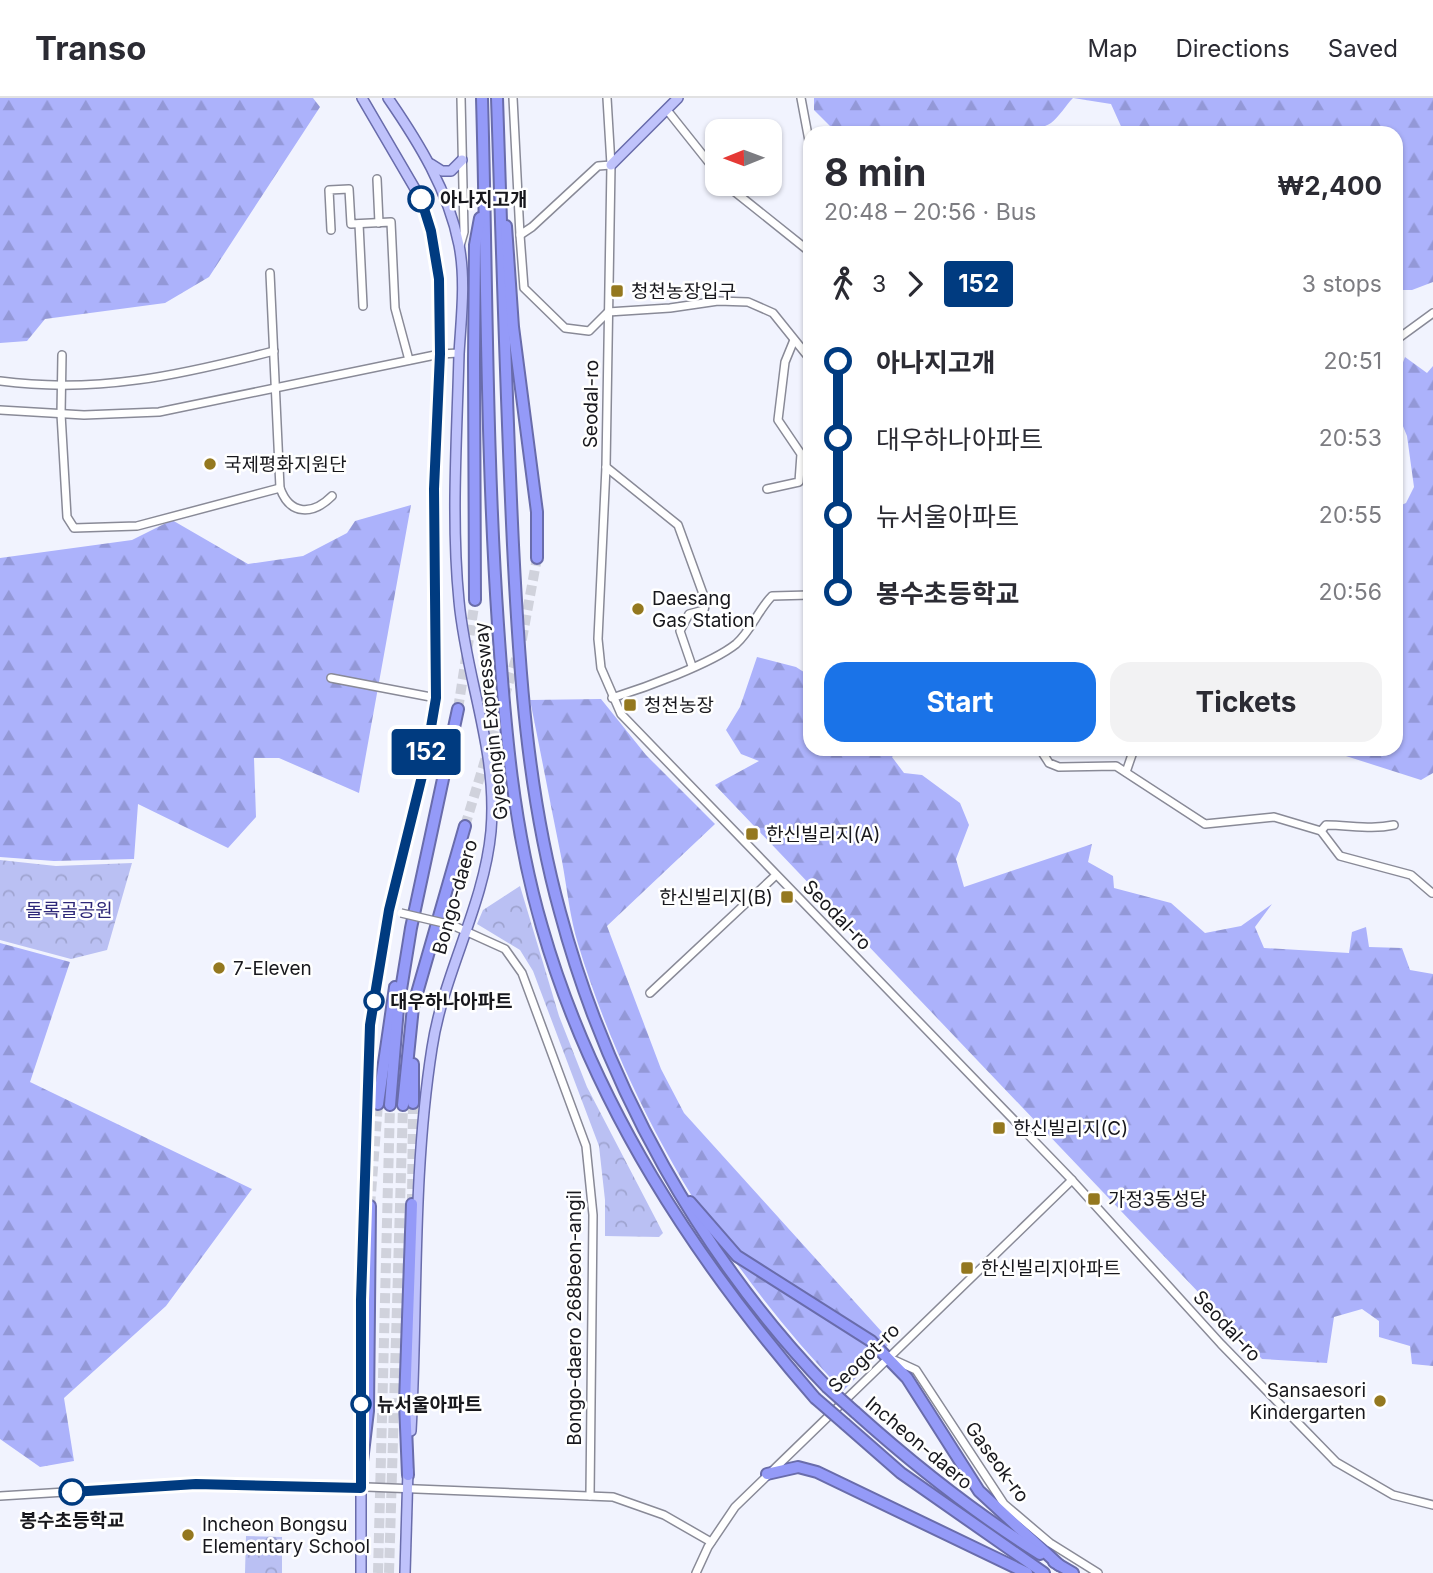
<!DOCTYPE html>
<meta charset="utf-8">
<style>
body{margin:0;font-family:Inter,"Noto Sans KR",sans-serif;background:#f2f2f3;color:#2b2b33;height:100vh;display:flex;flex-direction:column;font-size:26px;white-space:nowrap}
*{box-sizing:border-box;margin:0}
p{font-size:23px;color:#7c7c81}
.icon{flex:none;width:38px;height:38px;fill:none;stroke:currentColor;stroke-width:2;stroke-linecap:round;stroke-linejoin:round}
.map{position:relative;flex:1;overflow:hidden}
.drawer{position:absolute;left:803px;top:28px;width:600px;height:630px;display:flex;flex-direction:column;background:#fff;border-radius:21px;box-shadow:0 2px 5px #0004}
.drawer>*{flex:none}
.badge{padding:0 14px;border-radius:5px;font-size:24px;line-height:46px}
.needle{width:46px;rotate:269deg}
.tools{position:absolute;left:705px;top:21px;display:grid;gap:14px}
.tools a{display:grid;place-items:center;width:77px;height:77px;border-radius:14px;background:#fff;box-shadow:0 2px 5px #0004;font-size:35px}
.map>.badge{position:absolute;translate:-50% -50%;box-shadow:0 0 0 4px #fff}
.legs{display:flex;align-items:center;gap:10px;height:77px;padding:0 21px;font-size:23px}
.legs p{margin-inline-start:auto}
.overview{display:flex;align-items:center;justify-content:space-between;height:119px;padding:0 21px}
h1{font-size:38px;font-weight:700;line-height:52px}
.primary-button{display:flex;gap:14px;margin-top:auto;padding:14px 21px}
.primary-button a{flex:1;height:80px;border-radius:21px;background:#1a73e8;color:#fff;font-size:28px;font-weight:700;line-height:80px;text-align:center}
.primary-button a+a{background:#f2f2f3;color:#2b2b33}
ul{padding:0 21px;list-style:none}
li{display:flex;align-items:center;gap:24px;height:77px;font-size:26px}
li i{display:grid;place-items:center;width:10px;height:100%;margin:0 9px;background:currentColor}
li i::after{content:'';width:18px;height:18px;margin:-9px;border:5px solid;border-radius:50%;background:#fff}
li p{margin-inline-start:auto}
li:first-child i{background:linear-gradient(#0000 50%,currentColor 0)}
li:last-child i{background:linear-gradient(currentColor 50%,#0000 0)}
header{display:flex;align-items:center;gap:42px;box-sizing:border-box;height:98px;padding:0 35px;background:#fff;border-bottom:2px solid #e1e1e2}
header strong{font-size:33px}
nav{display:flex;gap:38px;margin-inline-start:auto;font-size:24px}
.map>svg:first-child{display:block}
</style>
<header>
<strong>Transo</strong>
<nav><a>Map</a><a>Directions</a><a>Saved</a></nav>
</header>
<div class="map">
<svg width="1433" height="1475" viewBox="0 0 1433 1475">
<defs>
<pattern id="forest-firs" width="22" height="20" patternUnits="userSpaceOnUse" patternTransform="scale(1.75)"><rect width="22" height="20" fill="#acb2fb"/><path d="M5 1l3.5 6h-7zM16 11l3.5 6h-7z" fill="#9398d7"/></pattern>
<pattern id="park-crowns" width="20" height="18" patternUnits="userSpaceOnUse" patternTransform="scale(1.75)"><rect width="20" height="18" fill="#bac0f3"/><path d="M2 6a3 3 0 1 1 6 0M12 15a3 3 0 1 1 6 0" fill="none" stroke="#9fa4d0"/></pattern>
</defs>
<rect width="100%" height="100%" fill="#f1f3fe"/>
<g fill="url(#forest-firs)">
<polygon points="0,0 313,0 320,9 209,179 165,205 45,221 27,243 0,245"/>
<path d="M 814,0 L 1433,0 L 1433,184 L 1412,192 L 1397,192 L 1396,35 L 1124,35 L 1111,6 L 1073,0 C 1066,7 1059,19 1051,25 C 1016,48 877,32 831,29 L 814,12 Z"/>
<polygon points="1405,259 1427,275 1433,268 1433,675 1421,682 1324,651 1396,651 1397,409 1406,405 1414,389 1407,338 1396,311 1397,280"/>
<polygon points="411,407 359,695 279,660 254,660 256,719 228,750 138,706 134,761 54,763 0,759 0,460 132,442 172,422 248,466 303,458 347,435 355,423"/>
<polygon points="757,559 796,569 810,578 810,651 899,651 892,659 904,675 922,677 960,705 969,727 956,761 964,789 1092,746 1088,764 1113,778 1114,790 1171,805 1205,835 1241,828 1272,806 1255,829 1264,850 1349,855 1352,834 1366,829 1369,849 1402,850 1410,872 1433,876 1433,1268 1412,1266 1410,1248 1379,1239 1379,1223 1362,1211 1334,1219 1327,1265 1262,1261 715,687 759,663 741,656 726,632 740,609"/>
<path d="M 601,601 L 646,657 L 715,726 L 607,828 L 661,971 L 684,1015 L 891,1244 L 843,1293 C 722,1168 629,1013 578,846 C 570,820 567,790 562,763 C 551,709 541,656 530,602 Z"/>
<polygon points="0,845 70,864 30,984 252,1091 166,1208 64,1300 74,1363 40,1369 0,1341"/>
</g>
<g fill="url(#park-crowns)">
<polygon points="0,762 56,768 132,765 107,852 71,861 0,842"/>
<polygon points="520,788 559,918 587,989 663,1135 659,1139 605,1138 605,1102 599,1048 533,873 520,852 477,826 483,812"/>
<polygon points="246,1438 282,1439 282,1475 245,1475"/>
</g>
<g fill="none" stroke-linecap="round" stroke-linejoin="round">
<g stroke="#d0d2dc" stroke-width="10" stroke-dasharray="10 5" stroke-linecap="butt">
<polyline points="458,611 475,502"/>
<polyline points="465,728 522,541 537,460"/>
<polyline points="412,1106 413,1005"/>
<polyline points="370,1108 378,1006"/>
<polyline points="378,1475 390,1007"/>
<polyline points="389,1475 403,1007"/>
</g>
<g stroke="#898a97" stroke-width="10">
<g id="minor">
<polyline points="513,0 520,137 532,129 598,68 611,67"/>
<polyline points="607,0 611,67 606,369 598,541 601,570 621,616 1072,1082 1221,1246 1336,1364 1393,1397 1433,1407"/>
<polyline points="801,0 810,48"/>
<polyline points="667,12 718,76"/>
<polyline points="377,81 379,125"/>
<polyline points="725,86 810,154"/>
<polyline points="359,126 363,208"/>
<polyline points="331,132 329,92 349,91 351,126 391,124 395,210 409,262"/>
<polyline points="520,137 524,190 565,230 589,233 608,214 670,210 718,203 748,204 773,215 810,261"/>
<polyline points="460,148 464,134 461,0"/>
<path d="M 270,175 L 280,390 C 290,418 313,417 332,398"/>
<polyline points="1396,242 1433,215"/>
<polyline points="62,257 61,316 67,419 74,430 137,428 280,390"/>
<path d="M 0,283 C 97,296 180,277 274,253"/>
<polyline points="0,312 84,317 159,314 440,256 459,255"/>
<polyline points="606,369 678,427 706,504 704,512 689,516 680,533 692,568"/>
<polyline points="767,391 799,384 801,356 778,322 785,264 794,242"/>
<polyline points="1396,401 1397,401"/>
<polyline points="331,580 436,600"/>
<path d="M 612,600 C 644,590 711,566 736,546 C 751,533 758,512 772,498 L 810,497"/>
<polyline points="1040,651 1049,665 1059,669 1116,668 1205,726 1274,719 1321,733 1340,758 1411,777 1432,795"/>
<polyline points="1126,674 1134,651"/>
<path d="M 1321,733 L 1326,727 C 1350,727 1371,732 1394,727"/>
<polyline points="452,827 505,851 522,875 586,1048 593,1117 590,1398"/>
<polyline points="650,895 776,777"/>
<polyline points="894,1262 916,1272 1004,1406 1050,1445 1098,1475"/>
<polyline points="0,1398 196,1386 292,1386 613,1399 664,1417 711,1444"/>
<polyline points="696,1475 708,1449 735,1409 1072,1082"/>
</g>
</g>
<g stroke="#696cab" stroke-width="12">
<g id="major">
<path d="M 388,0 C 419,45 448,92 459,147 C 466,183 461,221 459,256 C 457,338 451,422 459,503 C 466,581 498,653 491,733 C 484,808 443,876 432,950 C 412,1077 418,1206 411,1333"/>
<polyline points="431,66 442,73 451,73 462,62"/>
<polyline points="611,67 678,0"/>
<polyline points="361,1338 361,1202 370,927 389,812 424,670 436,600 434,391 440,239 439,181 431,133 421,101 362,0"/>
<polyline points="361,1475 361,1366"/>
<polyline points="405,1475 408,1372"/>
</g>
</g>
<g stroke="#696cab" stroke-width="14">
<g id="highway">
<path d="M 482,0 C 487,176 486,352 498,527 C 505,629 513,730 542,829 C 593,1007 695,1162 815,1300"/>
<path d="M 497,0 C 502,149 506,298 513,447 C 519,570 527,695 560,814 C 607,990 701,1158 827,1289"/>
<polyline points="506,128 513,229 537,414 537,460"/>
<polyline points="475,502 474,262 475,147 480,120"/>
<polyline points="413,966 413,1005"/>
<polyline points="378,1006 395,889"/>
<polyline points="390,1007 398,910 411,830 458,611"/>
<polyline points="403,1007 413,909 465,728"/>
<polyline points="690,1104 737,1158 871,1243 907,1280 979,1393 1059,1467"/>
<path d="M 855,1314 C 914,1367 973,1414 1040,1456"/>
<polyline points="845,1326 901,1375 1044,1475"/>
<polyline points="361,1372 368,1313 370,1108"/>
<polyline points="767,1376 798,1369 817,1374 1027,1475"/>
<polyline points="408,1377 405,1305 412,1106"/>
<polyline points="1054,1464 1073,1475"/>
</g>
</g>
<use href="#minor" stroke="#fff" stroke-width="7"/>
<use href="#major" stroke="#bfc2fb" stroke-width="9"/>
<use href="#highway" stroke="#949af8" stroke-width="10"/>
<g stroke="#898a97" stroke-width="10" stroke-linecap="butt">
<polyline id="minor-bridge" points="401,815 452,827"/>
</g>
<g stroke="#696cab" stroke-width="14" stroke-linecap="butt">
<g id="highway-bridge">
<polyline points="827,1289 855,1314"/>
<polyline points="815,1300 845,1326"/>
</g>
</g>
<use href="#minor-bridge" stroke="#fff" stroke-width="7"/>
<use href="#highway-bridge" stroke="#949af8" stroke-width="10"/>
</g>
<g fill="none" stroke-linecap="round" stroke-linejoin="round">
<g stroke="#fff" stroke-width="16">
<polyline id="line-1" points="72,1394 196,1386 361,1390 361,1202 370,927 389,812 424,670 436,600 434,391 440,256 439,181 431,133 421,101"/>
</g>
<use href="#line-1" stroke="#003b80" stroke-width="10"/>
</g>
<g fill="#fff" stroke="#003b80" stroke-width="3.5">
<circle cx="421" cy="101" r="12"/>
<circle cx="374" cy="903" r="9"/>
<circle cx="361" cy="1306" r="9"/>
<circle cx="72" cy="1394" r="12"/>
</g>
<g fill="#94781f" stroke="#fff" stroke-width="2.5">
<rect x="610" y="186" width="14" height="14" rx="3.5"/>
<circle cx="210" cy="366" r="7"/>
<circle cx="638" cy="511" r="7"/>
<rect x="623" y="600" width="14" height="14" rx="3.5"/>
<rect x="745" y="729" width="14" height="14" rx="3.5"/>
<rect x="780" y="792" width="14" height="14" rx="3.5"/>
<circle cx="219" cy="870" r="7"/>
<rect x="992" y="1023" width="14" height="14" rx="3.5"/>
<rect x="1087" y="1094" width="14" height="14" rx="3.5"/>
<rect x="960" y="1163" width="14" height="14" rx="3.5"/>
<circle cx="1380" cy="1303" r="7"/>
<circle cx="188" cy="1437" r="7"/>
</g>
<g text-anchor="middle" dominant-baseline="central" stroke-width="5" stroke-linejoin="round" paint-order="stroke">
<g font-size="19" font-weight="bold" fill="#18181d" stroke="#fff" text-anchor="start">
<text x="440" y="101">아나지고개</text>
<text x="390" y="903">대우하나아파트</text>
<text x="377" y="1306">뉴서울아파트</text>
<text x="72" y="1422" text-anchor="middle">봉수초등학교</text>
</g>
<g font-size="19" fill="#18181d" stroke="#fff" text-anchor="start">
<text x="631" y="193">청천농장입구</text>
<text x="224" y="366">국제평화지원단</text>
<text x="652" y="500">Daesang<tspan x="652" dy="22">Gas Station</tspan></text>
<text x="644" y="607">청천농장</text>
<text x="766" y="736">한신빌리지(A)</text>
<text x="773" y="799" text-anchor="end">한신빌리지(B)</text>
<text x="233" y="870">7-Eleven</text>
<text x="1013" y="1030">한신빌리지(C)</text>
<text x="1108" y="1101">가정3동성당</text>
<text x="981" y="1170">한신빌리지아파트</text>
<text x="1366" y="1292" text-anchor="end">Sansaesori<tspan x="1366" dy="22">Kindergarten</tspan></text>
<text x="202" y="1426">Incheon Bongsu<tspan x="202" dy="22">Elementary School</tspan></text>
</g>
<g font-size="19" fill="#18181d" stroke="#fff">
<text transform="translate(591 306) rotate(-89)">Seodal-ro</text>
<text transform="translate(491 623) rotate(-96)">Gyeongin Expressway</text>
<text transform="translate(455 799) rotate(-74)">Bongo-daero</text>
<text transform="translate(837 817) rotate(46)">Seodal-ro</text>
<text transform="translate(574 1220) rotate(-90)">Bongo-daero 268beon-angil</text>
<text transform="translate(1227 1228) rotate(47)">Seodal-ro</text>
<text transform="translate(864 1260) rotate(-44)">Seogot-ro</text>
<text transform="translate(919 1345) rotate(40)">Incheon-daero</text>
<text transform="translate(997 1364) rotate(54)">Gaseok-ro</text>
</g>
<g font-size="19" fill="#2d2778" stroke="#fff">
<text x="69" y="812">돌록골공원</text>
</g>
</g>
</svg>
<div class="tools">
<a><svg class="needle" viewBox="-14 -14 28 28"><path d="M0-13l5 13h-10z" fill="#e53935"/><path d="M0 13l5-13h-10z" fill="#7c7c81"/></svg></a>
</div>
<b class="badge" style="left:426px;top:654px;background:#003b80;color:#fff">152</b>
<section class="drawer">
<div class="overview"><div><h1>8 min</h1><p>20:48 – 20:56 · Bus</p></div><b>₩2,400</b></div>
<div class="legs"><svg class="icon" aria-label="walk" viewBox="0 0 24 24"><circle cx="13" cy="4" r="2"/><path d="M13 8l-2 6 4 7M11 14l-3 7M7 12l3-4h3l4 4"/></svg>3<svg class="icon" aria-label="forward" viewBox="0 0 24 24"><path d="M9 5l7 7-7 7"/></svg><b class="badge" style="background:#003b80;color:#fff">152</b><p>3 stops</p></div>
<ul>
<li><i style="color:#003b80"></i><b>아나지고개</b><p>20:51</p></li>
<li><i style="color:#003b80"></i><span>대우하나아파트</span><p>20:53</p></li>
<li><i style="color:#003b80"></i><span>뉴서울아파트</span><p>20:55</p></li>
<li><i style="color:#003b80"></i><b>봉수초등학교</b><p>20:56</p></li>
</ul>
<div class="primary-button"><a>Start</a><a>Tickets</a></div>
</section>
</div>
